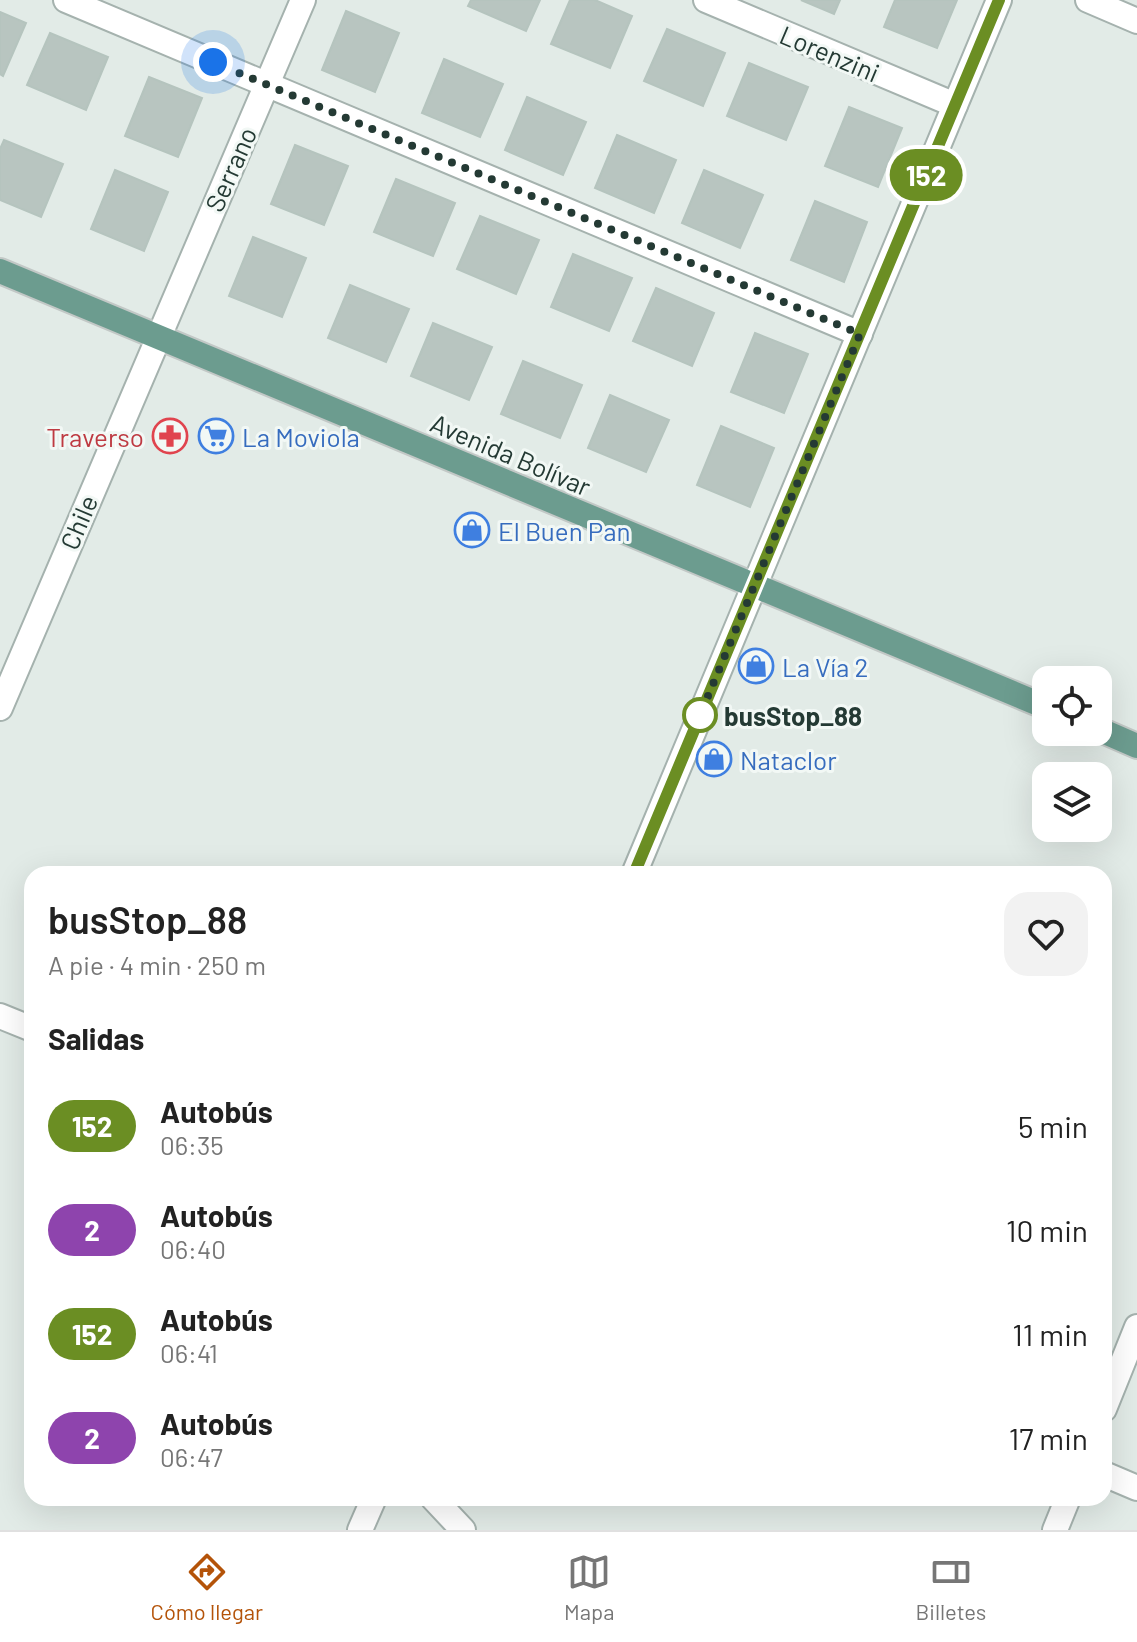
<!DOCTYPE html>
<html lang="es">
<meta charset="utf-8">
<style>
body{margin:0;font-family:Barlow,sans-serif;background:#f2f2f2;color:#222;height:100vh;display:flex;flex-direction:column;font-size:30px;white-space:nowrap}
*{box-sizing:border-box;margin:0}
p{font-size:26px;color:#767676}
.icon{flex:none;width:44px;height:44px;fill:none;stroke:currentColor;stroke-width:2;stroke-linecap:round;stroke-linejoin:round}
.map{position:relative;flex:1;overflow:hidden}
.side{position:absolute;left:24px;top:866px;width:1088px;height:640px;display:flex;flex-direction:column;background:#fff;border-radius:24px;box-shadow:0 8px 32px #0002}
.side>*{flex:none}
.badge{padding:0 16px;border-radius:26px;font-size:28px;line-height:52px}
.fabs{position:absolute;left:1032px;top:666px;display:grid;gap:16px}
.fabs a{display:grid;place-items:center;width:80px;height:80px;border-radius:16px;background:#fff;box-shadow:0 8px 32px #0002;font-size:40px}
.you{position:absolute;width:40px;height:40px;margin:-20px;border:6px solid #fff;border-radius:50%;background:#1a73e8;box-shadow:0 0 0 12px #1a73e833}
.map>.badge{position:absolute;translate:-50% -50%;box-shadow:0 0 0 4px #fff}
h2{padding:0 24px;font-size:30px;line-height:72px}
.round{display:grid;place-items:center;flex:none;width:84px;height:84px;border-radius:24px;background:#f2f2f2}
.summary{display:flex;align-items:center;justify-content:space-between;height:136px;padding:0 24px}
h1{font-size:38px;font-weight:600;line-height:60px}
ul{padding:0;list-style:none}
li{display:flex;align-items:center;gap:24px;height:104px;padding:0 24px}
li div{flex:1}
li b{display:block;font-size:30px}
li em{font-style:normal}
li .badge{min-width:88px;font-weight:700;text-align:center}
.tab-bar{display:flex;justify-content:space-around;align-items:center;height:112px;border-top:2px solid #e0e0e0;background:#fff;font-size:22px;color:#767676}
.tab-bar a{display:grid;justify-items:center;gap:4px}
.tab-bar .current{color:#b45309}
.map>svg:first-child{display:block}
</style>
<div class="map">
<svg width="1137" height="1530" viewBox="0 0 1137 1530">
<rect width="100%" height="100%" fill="#e2ebe7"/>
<g fill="#b8c5c0" stroke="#b5c4be" stroke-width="2">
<polygon points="471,0 540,0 526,31 468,6"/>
<polygon points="570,0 595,0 632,16 610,68 551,44"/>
<polygon points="801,0 840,0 834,14"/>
<polygon points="895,0 957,0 937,48 884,27"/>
<polygon points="346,11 399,33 375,92 322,70"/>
<polygon points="0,12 26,23 3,76 0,74"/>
<polygon points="667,29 725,53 703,106 644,81"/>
<polygon points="50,33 108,57 86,110 27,85"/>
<polygon points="444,59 503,84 480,137 422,113"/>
<polygon points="749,63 808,87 786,140 727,116"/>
<polygon points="149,77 202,98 178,157 125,136"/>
<polygon points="527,97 586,122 563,175 505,150"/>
<polygon points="849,107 902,128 878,187 825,166"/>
<polygon points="617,135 676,160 654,213 595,188"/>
<polygon points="4,140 63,164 41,217 0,200 0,149"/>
<polygon points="295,145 348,166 324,225 271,204"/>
<polygon points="115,170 168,192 144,251 91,229"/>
<polygon points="704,170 763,195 740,248 682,223"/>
<polygon points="396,179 455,203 433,256 374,232"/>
<polygon points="815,201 867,222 844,282 791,260"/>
<polygon points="480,216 539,240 516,294 457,269"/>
<polygon points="253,237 306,258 282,317 229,296"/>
<polygon points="573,254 632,278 609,331 551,307"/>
<polygon points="350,285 409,309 386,362 328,338"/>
<polygon points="656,288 714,313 692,366 633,341"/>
<polygon points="433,323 492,347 469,400 411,376"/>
<polygon points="755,333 808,354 784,413 731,392"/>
<polygon points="523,361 582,385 560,438 501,414"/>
<polygon points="610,395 669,420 646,472 588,448"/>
<polygon points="721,426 774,448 750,507 697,485"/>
</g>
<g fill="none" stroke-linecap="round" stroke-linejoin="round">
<g stroke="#a5b2ae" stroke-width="28">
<g id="minor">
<polyline points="66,0 860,334"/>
<polyline points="706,0 955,105"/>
<polyline points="1088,0 1137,21"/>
<polyline points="0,708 303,0"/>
<polyline points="634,874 999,0"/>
<polyline points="0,1016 32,1029"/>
<polyline points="1104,1409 1137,1327"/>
<polyline points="1104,1474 1137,1488"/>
<polyline points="433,1498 463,1530"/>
<polyline points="360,1530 374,1498"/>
<polyline points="1055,1530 1068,1498"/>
</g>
</g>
<g stroke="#c2c8c6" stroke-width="28">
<g id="major">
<polyline points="0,271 1046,707"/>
<polyline points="1098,729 1137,746"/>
</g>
</g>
<use href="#minor" stroke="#fff" stroke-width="24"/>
<use href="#major" stroke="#6c9c8f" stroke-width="24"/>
</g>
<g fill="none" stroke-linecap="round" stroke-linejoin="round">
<g stroke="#fff" stroke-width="18">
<polyline id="line" points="634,874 999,0"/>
</g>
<use href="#line" stroke="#6b8e23" stroke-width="12"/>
<polyline stroke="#243a34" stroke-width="8" stroke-dasharray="0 14.4" points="213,62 860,334 700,715"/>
</g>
<defs>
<g id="pharmacy-ring" transform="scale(1.8)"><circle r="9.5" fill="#f2f8f5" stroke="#e0444e" stroke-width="1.5"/><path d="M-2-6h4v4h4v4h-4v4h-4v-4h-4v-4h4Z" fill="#e0444e"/></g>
<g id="supermarket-ring" transform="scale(1.8)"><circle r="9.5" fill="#f2f8f5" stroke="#3f7fe0" stroke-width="1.5"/><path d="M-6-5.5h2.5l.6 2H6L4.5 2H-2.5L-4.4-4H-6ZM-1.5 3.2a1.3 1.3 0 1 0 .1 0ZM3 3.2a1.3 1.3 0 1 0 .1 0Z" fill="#3f7fe0"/></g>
<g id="shop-ring" transform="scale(1.8)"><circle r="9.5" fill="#f2f8f5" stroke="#3f7fe0" stroke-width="1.5"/><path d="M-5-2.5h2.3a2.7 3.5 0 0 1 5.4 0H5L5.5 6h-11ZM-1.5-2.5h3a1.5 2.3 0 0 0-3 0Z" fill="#3f7fe0"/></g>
</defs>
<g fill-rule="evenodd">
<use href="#pharmacy-ring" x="170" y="436"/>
<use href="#supermarket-ring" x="216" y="436"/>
<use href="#shop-ring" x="472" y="530"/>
<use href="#shop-ring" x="756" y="666"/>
<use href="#shop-ring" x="714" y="759"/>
</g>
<circle fill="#fff" stroke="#6b8e23" stroke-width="4" cx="700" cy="715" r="16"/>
<g text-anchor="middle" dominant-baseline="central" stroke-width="6" stroke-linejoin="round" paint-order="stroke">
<g font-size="26" fill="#243a34" stroke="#f2f8f5">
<text transform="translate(830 53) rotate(23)">Lorenzini</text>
<text transform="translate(230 169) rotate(-66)">Serrano</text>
<text transform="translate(511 454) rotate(23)">Avenida Bolívar</text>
<text transform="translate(78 522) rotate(-67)">Chile</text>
</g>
<g font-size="26" fill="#be3a42" stroke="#f2f8f5" text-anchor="end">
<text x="144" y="436">Traverso</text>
</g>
<g font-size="26" fill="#366cbe" stroke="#f2f8f5" text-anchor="start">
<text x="242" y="436">La Moviola</text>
<text x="498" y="530">El Buen Pan</text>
<text x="782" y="666">La Vía 2</text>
<text x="740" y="759">Nataclor</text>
</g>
<g font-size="26" font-weight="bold" fill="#243a34" stroke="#f2f8f5" text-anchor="start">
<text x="724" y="715">busStop_88</text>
</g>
</g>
</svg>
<div class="fabs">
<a><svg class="icon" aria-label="locate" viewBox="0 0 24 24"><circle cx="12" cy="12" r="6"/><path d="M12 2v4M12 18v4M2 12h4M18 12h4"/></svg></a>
<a><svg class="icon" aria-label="layers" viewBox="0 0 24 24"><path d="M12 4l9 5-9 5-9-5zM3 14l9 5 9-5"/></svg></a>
</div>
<div class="you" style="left:213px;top:62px"></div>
<b class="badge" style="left:926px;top:175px;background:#6b8e23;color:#fff">152</b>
<section class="side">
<div class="summary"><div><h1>busStop_88</h1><p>A pie · 4 min · 250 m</p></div><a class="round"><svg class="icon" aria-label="heart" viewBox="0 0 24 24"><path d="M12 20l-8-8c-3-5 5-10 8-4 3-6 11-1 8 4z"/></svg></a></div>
<h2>Salidas</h2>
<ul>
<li><span class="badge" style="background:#6b8e23;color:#fff">152</span><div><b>Autobús</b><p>06:35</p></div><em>5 min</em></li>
<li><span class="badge" style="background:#8e44ad;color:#fff">2</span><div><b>Autobús</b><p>06:40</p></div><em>10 min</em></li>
<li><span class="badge" style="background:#6b8e23;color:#fff">152</span><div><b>Autobús</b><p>06:41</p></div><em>11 min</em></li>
<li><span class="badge" style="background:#8e44ad;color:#fff">2</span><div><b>Autobús</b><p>06:47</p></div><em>17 min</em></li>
</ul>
</section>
</div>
<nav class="tab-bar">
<a class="current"><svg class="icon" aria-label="directions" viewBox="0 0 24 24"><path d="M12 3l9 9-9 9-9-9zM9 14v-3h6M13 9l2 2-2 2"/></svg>Cómo llegar</a>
<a><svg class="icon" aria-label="map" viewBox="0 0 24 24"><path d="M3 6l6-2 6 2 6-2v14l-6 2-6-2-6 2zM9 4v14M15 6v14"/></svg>Mapa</a>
<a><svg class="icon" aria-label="tickets" viewBox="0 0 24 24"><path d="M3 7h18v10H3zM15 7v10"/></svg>Billetes</a>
</nav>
